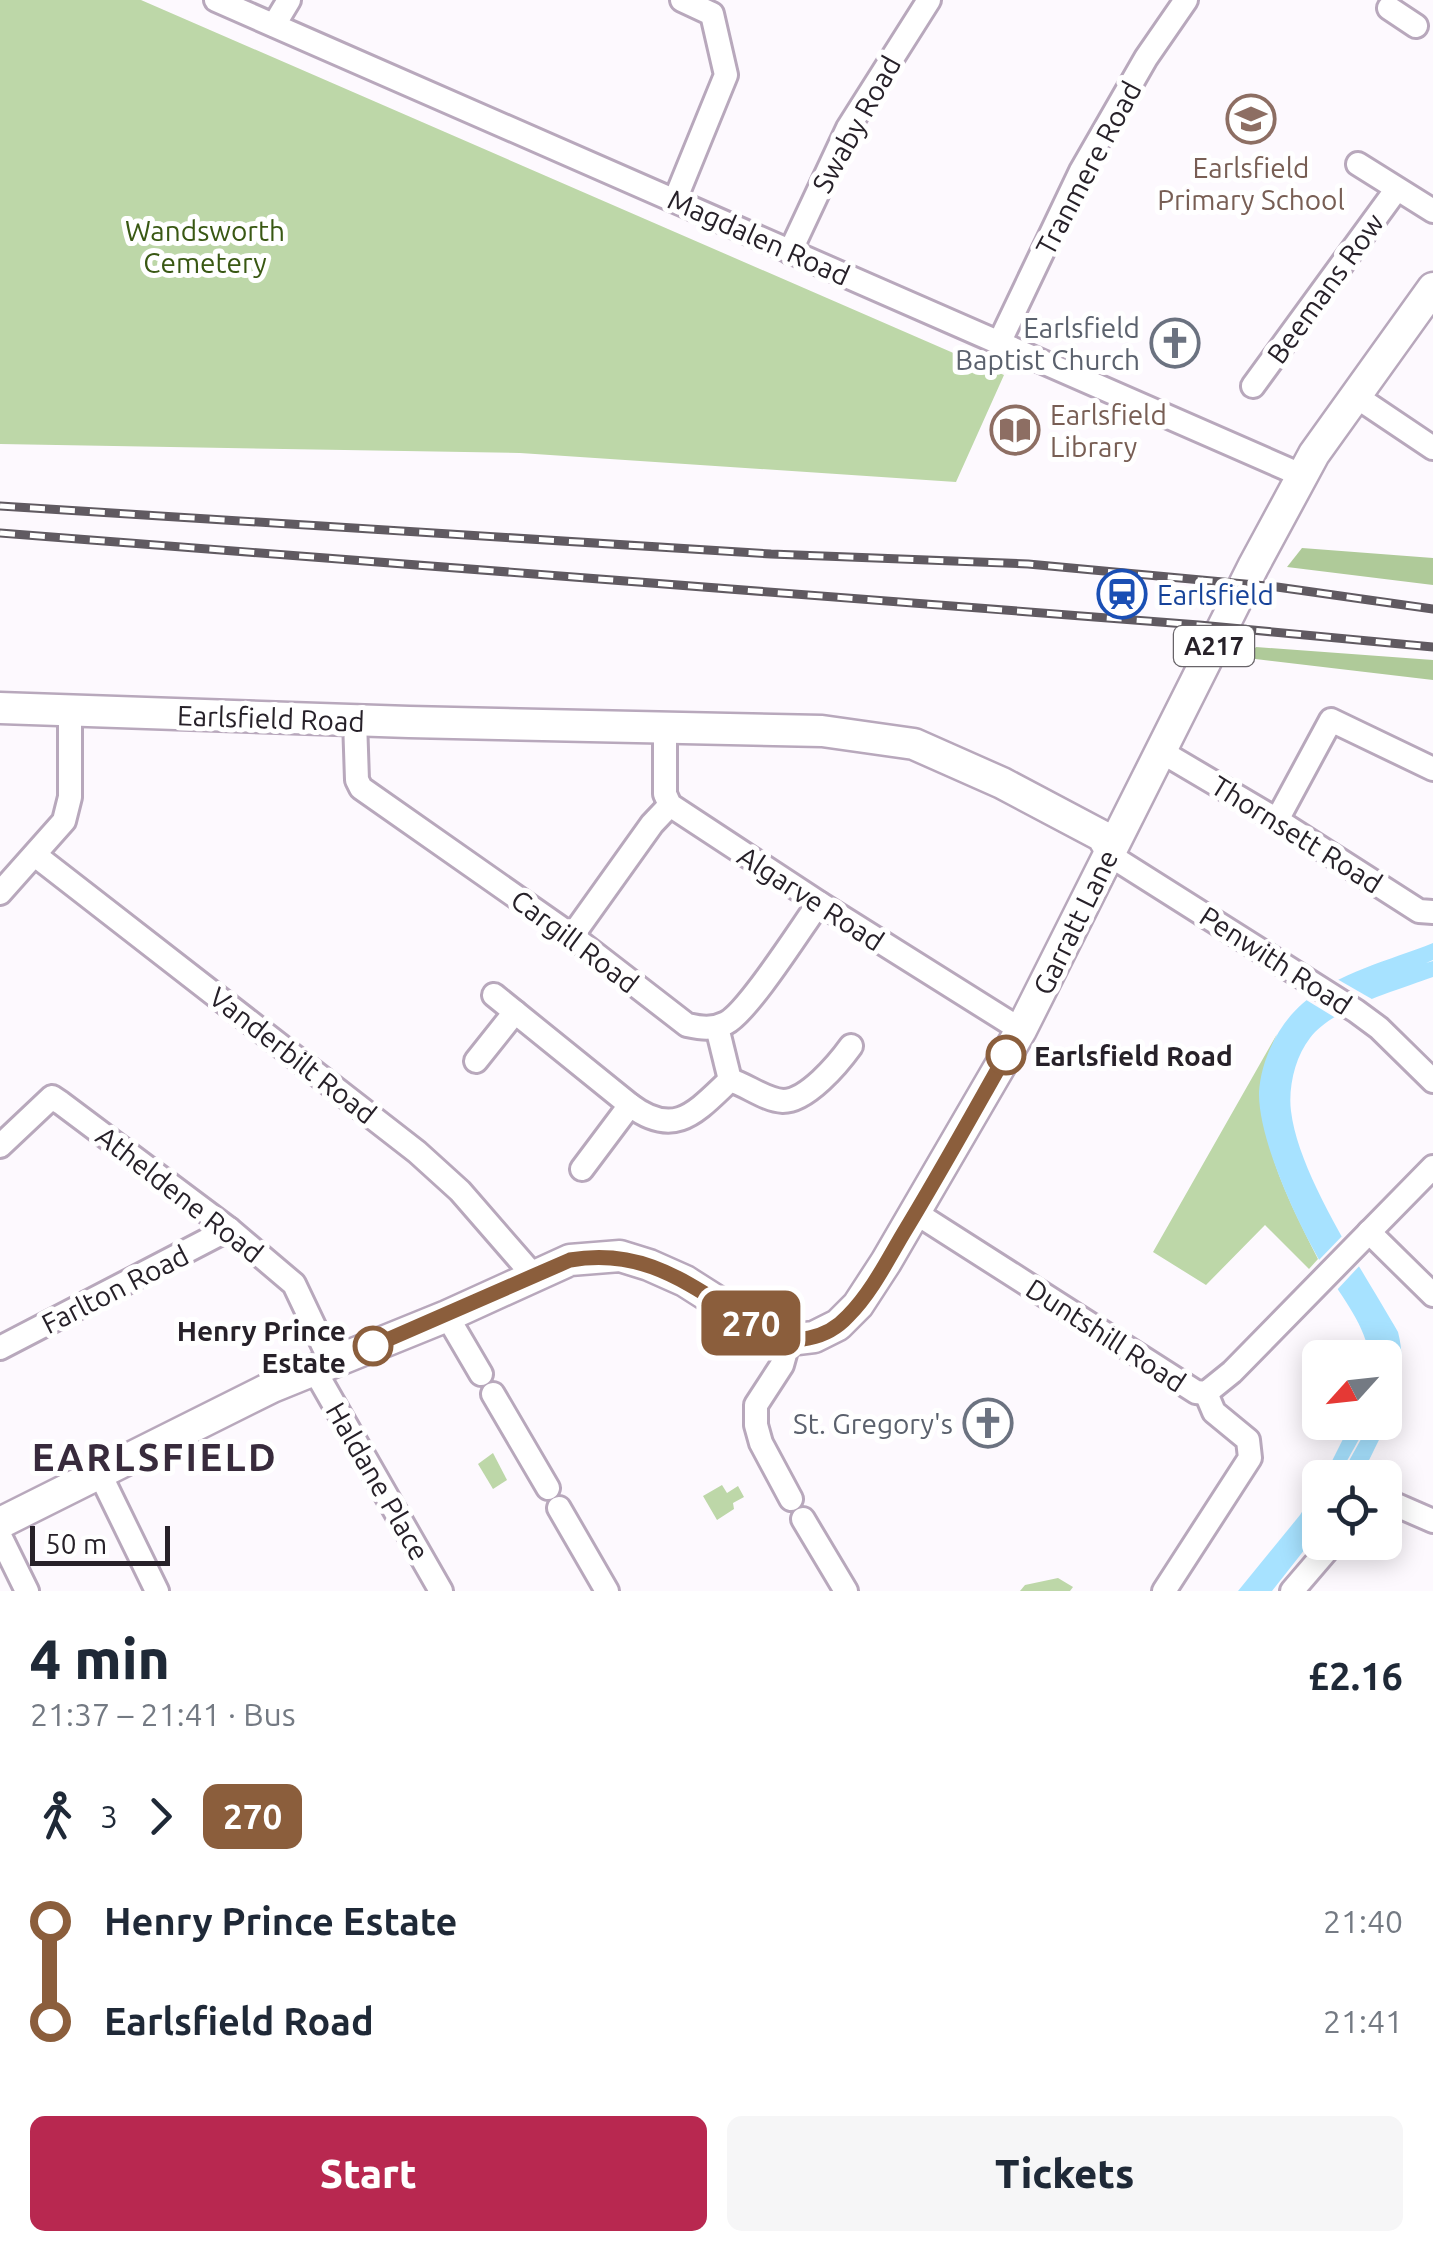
<!DOCTYPE html>
<meta charset="utf-8">
<style>
body{margin:0;font-family:Ubuntu,sans-serif;background:#f6f6f7;color:#1f2937;height:100vh;display:flex;flex-direction:column;font-size:38px;white-space:nowrap}
*{box-sizing:border-box;margin:0}
p{font-size:32px;color:#747a83}
.icon{flex:none;width:55px;height:55px;fill:none;stroke:currentColor;stroke-width:2;stroke-linecap:round;stroke-linejoin:round}
.map{position:relative;height:1591px;overflow:hidden}
.panel{display:flex;flex-direction:column;background:#fff;flex:1}
.panel>*{flex:none}
.badge{padding:0 20px;border-radius:15px;font-size:35px;line-height:65px}
.needle{width:65px;rotate:243deg}
.tools{position:absolute;left:1302px;top:1340px;display:grid;gap:20px}
.tools a{display:grid;place-items:center;width:100px;height:100px;border-radius:15px;background:#fff;box-shadow:0 5px 25px #0003;font-size:50px}
.scale{position:absolute;left:30px;bottom:25px;width:140px;box-sizing:border-box;padding-left:10px;border:5px solid #272129;border-top:0;font-size:28px;line-height:35px;white-space:nowrap;color:#272129;-webkit-text-stroke:8px #fff;paint-order:stroke}
.map>.badge{position:absolute;translate:-50% -50%;box-shadow:0 0 0 5px #fff}
.legs{display:flex;align-items:center;gap:15px;height:110px;padding:0 30px;font-size:32px}
.legs p{margin-inline-start:auto}
.overview{display:flex;align-items:center;justify-content:space-between;height:170px;padding:0 30px}
h1{font-size:55px;font-weight:800;line-height:75px}
.cta{display:flex;gap:20px;margin-top:auto;padding:20px 30px}
.cta a{flex:1;height:115px;border-radius:15px;background:#b82850;color:#fff;font-size:40px;font-weight:800;line-height:115px;text-align:center}
.cta a+a{background:#f6f6f7;color:#1f2937}
ul{padding:0 30px;list-style:none}
li{display:flex;align-items:center;gap:35px;height:100px;font-size:38px}
li i{display:grid;place-items:center;width:15px;height:100%;margin:0 12px;background:currentColor}
li i::after{content:'';width:25px;height:25px;margin:-12px;border:8px solid;border-radius:50%;background:#fff}
li p{margin-inline-start:auto}
li:first-child i{background:linear-gradient(#0000 50%,currentColor 0)}
li:last-child i{background:linear-gradient(currentColor 50%,#0000 0)}
.map>svg:first-child{display:block}
</style>
<div class="map">
<svg width="1433" height="1591" viewBox="0 0 1433 1591">
<rect width="100%" height="100%" fill="#fdf9fe"/>
<g fill="#bdd7a8">
<polygon points="0,0 141,0 1004,375 956,482 520,453 0,444"/>
<path d="M 1277,1034 C 1241,1114 1283,1188 1318,1259 L 1309,1269 L 1265,1225 L 1206,1285 L 1153,1252 Z"/>
<polygon points="493,1453 507,1480 493,1489 478,1464"/>
<polygon points="722,1485 727,1493 738,1486 744,1497 733,1503 734,1509 717,1520 703,1496"/>
<polygon points="1058,1578 1073,1587 1070,1591 1020,1591 1025,1585"/>
</g>
<g fill="#afca99">
<polygon points="1302,548 1433,558 1433,585 1287,567"/>
<polygon points="1256,647 1433,660 1433,680 1247,658"/>
</g>
<g fill="#a7e2ff">
<path d="M 1433,943 L 1433,960 L 1426,963 L 1433,961 L 1433,977 C 1398,990 1332,1008 1310,1038 C 1295,1057 1288,1088 1291,1111 C 1299,1177 1364,1272 1398,1332 C 1412,1386 1383,1430 1361,1477 L 1340,1477 L 1370,1423 L 1385,1422 L 1388,1370 L 1385,1383 L 1385,1358 L 1369,1357 C 1367,1325 1337,1291 1321,1263 C 1297,1222 1258,1139 1259,1092 C 1261,1060 1278,1025 1302,1004 C 1336,973 1391,960 1433,943 Z"/>
<polygon points="1351,1423 1368,1423 1338,1477 1324,1477"/>
<polygon points="1320,1483 1320,1507 1315,1514 1320,1511 1320,1530 1272,1591 1238,1591 1300,1515"/>
</g>
<g fill="#fdf9fe">
<polygon points="1337,979 1377,1002 1339,1020 1303,998"/>
<polygon points="1346,1232 1364,1261 1335,1292 1317,1262"/>
</g>
<g fill="none" stroke-linecap="round" stroke-linejoin="round">
<g stroke="#b8a8bc" stroke-width="28">
<g id="minor">
<polyline points="216,0 1301,475"/>
<polyline points="1389,8 1416,26"/>
<polyline points="274,25 289,0"/>
<polyline points="1358,164 1433,211"/>
<polyline points="675,200 726,75 712,14 682,0"/>
<polyline points="790,252 848,128 929,0"/>
<polyline points="1000,341 1081,171 1146,58 1186,0"/>
<polyline points="1253,386 1396,190"/>
<polyline points="1354,395 1433,448"/>
<path d="M 355,720 L 357,780 L 361,788 L 572,936 L 687,1025 C 701,1028 712,1030 726,1023 C 748,1012 801,928 819,903"/>
<polyline points="665,728 665,794 670,805 819,903 1021,1030"/>
<polyline points="1162,752 1277,820 1419,911 1433,912"/>
<polyline points="1277,820 1331,720 1433,769"/>
<polyline points="1111,851 1119,861 1356,1011 1379,1028 1433,1081"/>
<polyline points="35,855 417,1152 460,1191 533,1275"/>
<polyline points="0,893 64,821 70,797 70,712"/>
<polyline points="572,936 652,824 670,805"/>
<polyline points="494,995 515,1012"/>
<polyline points="717,1027 730,1080"/>
<polyline points="476,1061 515,1012 630,1105"/>
<polyline points="0,1146 52,1097 61,1103 229,1229 294,1284 332,1364"/>
<path d="M 582,1169 L 630,1105 C 675,1139 696,1112 730,1080 C 747,1085 765,1100 783,1101 C 807,1101 838,1064 851,1046"/>
<polyline points="916,1213 1196,1392 1206,1393 1232,1372 1433,1167"/>
<polyline points="1369,1232 1433,1295"/>
<polyline points="447,1316 481,1374"/>
<polyline points="789,1340 782,1365 756,1405 756,1425 761,1443 791,1499"/>
<polyline points="0,1348 229,1229"/>
<polyline points="315,1371 441,1591"/>
<polyline points="493,1394 548,1488"/>
<polyline points="99,1472 157,1591"/>
<polyline points="1385,1500 1433,1521"/>
<polyline points="559,1508 607,1591"/>
<polyline points="803,1519 846,1591"/>
<polyline points="0,1536 27,1591"/>
<polyline points="1164,1591 1250,1458 1248,1440 1214,1412 1206,1393"/>
<polyline points="1292,1591 1334,1542"/>
</g>
</g>
<g stroke="#b8a8bc" stroke-width="35">
<g id="major">
<polyline points="0,708 409,722 822,731 914,744 1002,783 1102,836 1111,851"/>
<polyline points="0,1523 272,1387 447,1316 570,1260 620,1256 649,1265 685,1281 765,1332 789,1340 814,1337 838,1325 858,1305 886,1262 1021,1030 1253,567 1314,454 1433,288"/>
</g>
</g>
<use href="#minor" stroke="#fff" stroke-width="22"/>
<use href="#major" stroke="#fff" stroke-width="30"/>
<g stroke="#605a61" stroke-width="9">
<g id="rail">
<polyline points="0,506 771,554 1028,564 1277,587 1433,609"/>
<polyline points="0,533 1199,625 1433,647"/>
</g>
</g>
<use href="#rail" stroke="#fff" stroke-width="5" stroke-dasharray="15" stroke-linecap="butt"/>
</g>
<g fill="none" stroke-linecap="round" stroke-linejoin="round">
<g stroke="#fff" stroke-width="22">
<path id="line-1" d="M 373,1346 L 570,1260 C 633,1249 675,1274 726,1307 C 750,1324 778,1345 809,1338 C 824,1335 838,1327 848,1316 C 871,1293 887,1261 903,1234 C 939,1175 972,1115 1006,1055"/>
</g>
<use href="#line-1" stroke="#8b5e3c" stroke-width="15"/>
</g>
<defs>
<g id="school-ring" transform="scale(2.5)"><circle r="9.5" fill="#fff" stroke="#8d6e63" stroke-width="1.5"/><path d="M0-5L7-2L0 1L-7-2ZM-4 1L0 2.5L4 1V4Q0 6-4 4Z" fill="#8d6e63"/></g>
<g id="church-ring" transform="scale(2.5)"><circle r="9.5" fill="#fff" stroke="#6b7280" stroke-width="1.5"/><path d="M-1.2-6h2.4v3.5h3.3v2.4h-3.3V6h-2.4V-.1h-3.3v-2.4h3.3Z" fill="#6b7280"/></g>
<g id="library-ring" transform="scale(2.5)"><circle r="9.5" fill="#fff" stroke="#8d6e63" stroke-width="1.5"/><path d="M-6-4Q-3-5.5-.7-3.5V5Q-3 3-6 4ZM6-4Q3-5.5 .7-3.5V5Q3 3 6 4Z" fill="#8d6e63"/></g>
<g id="station-ring" transform="scale(2.5)"><circle r="9.5" fill="#fff" stroke="#1a4fb4" stroke-width="1.5"/><path d="M-3-6H3Q5-6 5-4V2Q5 4 3 4L4.5 6H3L1.5 4h-3L-3 6H-4.5L-3 4Q-5 4-5 2V-4Q-5-6-3-6ZM-3.5-4v3h7v-3ZM-3.5 1v1.5H-2V1ZM2 1v1.5H3.5V1Z" fill="#1a4fb4"/></g>
</defs>
<g fill-rule="evenodd">
<use href="#school-ring" x="1251" y="119"/>
<use href="#church-ring" x="1175" y="343"/>
<use href="#library-ring" x="1015" y="430"/>
<use href="#station-ring" x="1122" y="594"/>
<use href="#church-ring" x="988" y="1423"/>
</g>
<g fill="#fff" stroke="#8b5e3c" stroke-width="5">
<circle cx="1006" cy="1055" r="18"/>
<circle cx="373" cy="1346" r="18"/>
</g>
<g text-anchor="middle" dominant-baseline="central" stroke-width="10" stroke-linejoin="round" paint-order="stroke">
<rect fill="#fff" stroke="#686469" stroke-width="2.5" x="1174" y="626" width="80" height="40" rx="8"/>
<g font-size="25" font-weight="bold" fill="#272129">
<text x="1214" y="646">A217</text>
</g>
<g font-size="28" fill="#272129" stroke="#fff">
<text transform="translate(856 124) rotate(-61)">Swaby Road</text>
<text transform="translate(1088 168) rotate(-62)">Tranmere Road</text>
<text transform="translate(759 237) rotate(24)">Magdalen Road</text>
<text transform="translate(1325 288) rotate(-54)">Beemans Row</text>
<text transform="translate(271 718) rotate(2)">Earlsfield Road</text>
<text transform="translate(1297 834) rotate(32)">Thornsett Road</text>
<text transform="translate(811 898) rotate(33)">Algarve Road</text>
<text transform="translate(1075 922) rotate(-64)">Garratt Lane</text>
<text transform="translate(575 941) rotate(37)">Cargill Road</text>
<text transform="translate(1276 960) rotate(33)">Penwith Road</text>
<text transform="translate(293 1055) rotate(38)">Vanderbilt Road</text>
<text transform="translate(180 1194) rotate(38)">Atheldene Road</text>
<text transform="translate(115 1289) rotate(-27)">Farlton Road</text>
<text transform="translate(1106 1335) rotate(33)">Duntshill Road</text>
<text transform="translate(378 1481) rotate(60)">Haldane Place</text>
</g>
<g font-size="28" fill="#785e54" stroke="#fff">
<text x="1251" y="167">Earlsfield<tspan x="1251" dy="32">Primary School</tspan></text>
<text x="1050" y="414" text-anchor="start">Earlsfield<tspan x="1050" dy="32">Library</tspan></text>
</g>
<g font-size="28" fill="#395813" stroke="#fff">
<text x="205" y="230">Wandsworth<tspan x="205" dy="32">Cemetery</tspan></text>
</g>
<g font-size="28" fill="#5b616d" stroke="#fff" text-anchor="end">
<text x="1140" y="327">Earlsfield<tspan x="1140" dy="32">Baptist Church</tspan></text>
<text x="953" y="1423">St. Gregory's</text>
</g>
<g font-size="28" fill="#164399" stroke="#fff" text-anchor="start">
<text x="1157" y="594">Earlsfield</text>
</g>
<g font-size="28" font-weight="bold" fill="#272129" stroke="#fff" text-anchor="start">
<text x="1034" y="1055">Earlsfield Road</text>
<text x="346" y="1330" text-anchor="end">Henry Prince<tspan x="346" dy="32">Estate</tspan></text>
</g>
<g font-size="38" font-weight="bold" letter-spacing="2.5" fill="#382b3c" stroke="#fff">
<text x="155" y="1457">EARLSFIELD</text>
</g>
</g>
</svg>
<div class="tools">
<a><svg class="needle" viewBox="-14 -14 28 28"><path d="M0-13l5 13h-10z" fill="#e53935"/><path d="M0 13l5-13h-10z" fill="#747a83"/></svg></a>
<a><svg class="icon" aria-label="locate" viewBox="0 0 24 24"><circle cx="12" cy="12" r="6"/><path d="M12 2v4M12 18v4M2 12h4M18 12h4"/></svg></a>
</div>
<div class="scale">50 m</div>
<b class="badge" style="left:751px;top:1323px;background:#8b5e3c;color:#fff">270</b>
</div>
<section class="panel">
<div class="overview"><div><h1>4 min</h1><p>21:37 – 21:41 · Bus</p></div><b>£2.16</b></div>
<div class="legs"><svg class="icon" aria-label="walk" viewBox="0 0 24 24"><circle cx="13" cy="4" r="2"/><path d="M13 8l-2 6 4 7M11 14l-3 7M7 12l3-4h3l4 4"/></svg>3<svg class="icon" aria-label="forward" viewBox="0 0 24 24"><path d="M9 5l7 7-7 7"/></svg><b class="badge" style="background:#8b5e3c;color:#fff">270</b></div>
<ul>
<li><i style="color:#8b5e3c"></i><b>Henry Prince Estate</b><p>21:40</p></li>
<li><i style="color:#8b5e3c"></i><b>Earlsfield Road</b><p>21:41</p></li>
</ul>
<div class="cta"><a>Start</a><a>Tickets</a></div>
</section>
